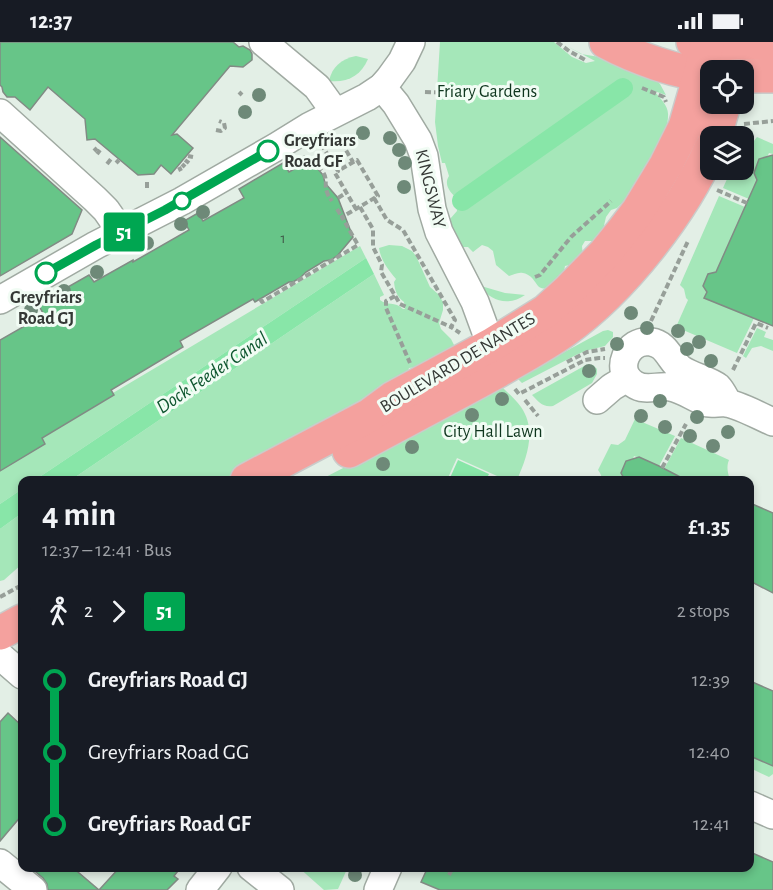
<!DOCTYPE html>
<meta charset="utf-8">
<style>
body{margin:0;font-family:"Alegreya Sans",sans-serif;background:#242831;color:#f1f3f6;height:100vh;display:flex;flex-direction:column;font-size:22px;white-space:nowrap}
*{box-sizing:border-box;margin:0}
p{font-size:20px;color:#9ea1a6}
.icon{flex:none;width:33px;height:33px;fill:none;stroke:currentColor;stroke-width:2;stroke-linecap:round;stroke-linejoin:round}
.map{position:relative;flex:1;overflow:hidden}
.side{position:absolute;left:18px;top:434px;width:736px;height:396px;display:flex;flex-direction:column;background:#171b24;border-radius:12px;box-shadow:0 3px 9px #0003}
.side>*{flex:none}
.badge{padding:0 12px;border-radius:4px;font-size:21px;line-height:39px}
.buttons{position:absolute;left:700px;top:18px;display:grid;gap:12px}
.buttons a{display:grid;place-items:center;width:54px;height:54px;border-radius:12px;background:#171b24;box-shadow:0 3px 9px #0003;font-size:30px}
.map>.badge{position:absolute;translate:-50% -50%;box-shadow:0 0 0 3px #fff}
.legs{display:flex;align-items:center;gap:9px;height:66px;padding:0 24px;font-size:20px}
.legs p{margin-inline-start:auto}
.overview{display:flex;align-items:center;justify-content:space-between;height:102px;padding:0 24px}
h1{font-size:33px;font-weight:700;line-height:45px}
ul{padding:0 24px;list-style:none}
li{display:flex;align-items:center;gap:21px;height:72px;font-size:22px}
li i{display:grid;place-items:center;width:9px;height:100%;margin:0 8px;background:currentColor}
li i::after{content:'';width:15px;height:15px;margin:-8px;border:4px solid;border-radius:50%;background:#171b24}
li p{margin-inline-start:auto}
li:first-child i{background:linear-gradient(#0000 50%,currentColor 0)}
li:last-child i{background:linear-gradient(currentColor 50%,#0000 0)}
.status{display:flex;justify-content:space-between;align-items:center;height:42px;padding:0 30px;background:#171b24;direction:ltr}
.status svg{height:16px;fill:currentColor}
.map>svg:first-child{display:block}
</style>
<div class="status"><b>12:37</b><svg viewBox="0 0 49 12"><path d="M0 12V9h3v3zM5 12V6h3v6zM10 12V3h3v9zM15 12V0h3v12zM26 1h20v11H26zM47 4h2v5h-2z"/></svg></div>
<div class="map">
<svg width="773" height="848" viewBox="0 0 773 848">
<rect width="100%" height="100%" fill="#e3efe6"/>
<g fill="#a5e7b9">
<path d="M 440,0 L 554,0 L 572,15 L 586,21 L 595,19 L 567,4 L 581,12 L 612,17 L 655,37 L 660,42 L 666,53 L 654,49 C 660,56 669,64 668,74 C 668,84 664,86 666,98 L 624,159 L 617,166 L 611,168 L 606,175 L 603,188 L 594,199 L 585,199 L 582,204 L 583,216 L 578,221 L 565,224 L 563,235 C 532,261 542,235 523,231 C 517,230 514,233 509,234 L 496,223 L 493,209 L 488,205 L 482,203 L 473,210 L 468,205 L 463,205 L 458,203 L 450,177 L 457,169 L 456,160 L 458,157 C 451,152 443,143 449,134 L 445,121 L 442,121 L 438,104 L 435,80 Z"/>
<path d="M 356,14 L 368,17 C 361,34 347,41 329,39 C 332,25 341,17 356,14 Z"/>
<path d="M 757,95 L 773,102 L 773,112 L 769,111 L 767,115 L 759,118 L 754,131 L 757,138 L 749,157 L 723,146 L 731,128 L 744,128 L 744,102 C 751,104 753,100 757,95 Z"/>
<polygon points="719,154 745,165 716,230 708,232 703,244 707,250 705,256 754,276 737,311 676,285 688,258 686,256 684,247 680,243"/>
<path d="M 389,203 L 402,204 L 412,209 L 416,214 L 430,245 L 438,252 L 443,260 L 443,268 L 439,281 L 441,287 L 451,297 L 455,305 L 417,325 L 409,326 L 405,337 L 238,435 L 223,438 L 71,438 L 374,232 L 384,253 L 380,255 L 380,258 C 387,264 395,259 403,267 L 405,267 L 404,260 C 397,255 395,249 394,240 L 396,237 C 388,227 381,219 379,206 Z"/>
<polygon points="360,204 366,216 35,438 22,438 22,447 0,462 0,429 42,396 114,353 113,351"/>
<path d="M 481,244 L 505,251 L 525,253 C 510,264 490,260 481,244 Z"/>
<polygon points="757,286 766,290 764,295 773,298 773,309 761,304 752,306 746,316 743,314"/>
<polygon points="608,288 613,290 613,295 605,304 585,309 576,313 522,341 517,336 603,289"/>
<path d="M 586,323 L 593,323 L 597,327 L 597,332 L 592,341 L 553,364 C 543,366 538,359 532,353 Z"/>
<path d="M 501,344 C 508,351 515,357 521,365 C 537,388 527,415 517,438 L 506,438 L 457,416 L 447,438 L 320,438 Z"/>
<polygon points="635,377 675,394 659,424 634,414 633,417 626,419 621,430 623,435 622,438 603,438 600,431 598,428 611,402 618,403 625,398"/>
<path d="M 681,396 L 729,418 C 726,425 728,431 730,438 L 699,438 L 692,435 L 688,438 L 664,427 Z"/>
<polygon points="22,471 22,522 4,538 0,539 0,487"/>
<polygon points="750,714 773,717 773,732 769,735 750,726"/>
<polygon points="298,825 348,825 338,847 324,848"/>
</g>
<g fill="#88e6a8">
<polygon points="366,216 374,232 71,438 35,438"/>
<polygon points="458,418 489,432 486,438 449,438"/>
<polygon points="22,447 22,471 0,487 0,462"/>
</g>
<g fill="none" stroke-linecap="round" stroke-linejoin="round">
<polyline stroke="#88e6a8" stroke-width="20" points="462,159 623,46"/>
</g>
<g fill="#67c588" stroke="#818b84" stroke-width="1.5">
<polygon points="0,0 233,0 239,5 243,4 250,8 252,12 252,18 243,25 230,24 172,93 177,92 193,106 171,132 161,123 154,132 138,133 95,97 87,98 85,77 48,45 30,68 15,55 7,55 3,50 2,45 0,43"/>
<polygon points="0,95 82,168 72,192 0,234"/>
<polygon points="773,113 773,284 704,256 707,250 703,244 708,232 716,230 757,138 754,131 759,117"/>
<polygon points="283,121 289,130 303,122 318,127 323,133 325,141 338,156 353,195 338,213 331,218 324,219 306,230 300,236 293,240 289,240 255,260 253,257 180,299 183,305 111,348 114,353 42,396 45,402 0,429 0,298 44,273 38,262 89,233 94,240 133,218 133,220 189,188 184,179 198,171 203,179 244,156 239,147"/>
<polygon points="639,415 659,424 686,438 625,438 621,431 626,419"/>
<polygon points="750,461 773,471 773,551 750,539"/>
<polygon points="750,639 773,649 773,724 750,714"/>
<polygon points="8,671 22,684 22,773 0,799 0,680"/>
<polygon points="750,810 773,820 773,848 440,848 421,840 428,825 750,825"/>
<polygon points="30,825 72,825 99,848 48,848 47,842 43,836"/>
<polygon points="120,825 181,825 174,834 178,837 167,848 99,848"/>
</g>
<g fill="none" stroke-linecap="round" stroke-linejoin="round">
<g stroke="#a0aaa2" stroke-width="30">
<g id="minor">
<polyline points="263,0 317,45 335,70"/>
<polyline points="382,45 396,62 418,98 424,114 432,167 439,190 475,260 486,290 493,302 513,306"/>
<polyline points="0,71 95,157 106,168 122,191"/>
<polyline points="0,258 96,203 182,159 276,105 310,84 367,55 382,45 389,37 402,19 411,0"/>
<polyline points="597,358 612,345 627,336"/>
<path d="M 728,361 C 725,356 722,349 718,345 C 709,338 691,334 681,327 C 670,319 667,302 651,300 C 627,296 613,329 634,342 C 645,350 658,343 670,345 C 683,347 695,357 708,361 C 714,362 720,360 726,361 C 738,362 761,375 773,380"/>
<polyline points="0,614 22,633"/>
<polyline points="750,763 773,773"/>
<polyline points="0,821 33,848"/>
<polyline points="251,825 280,848"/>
<polyline points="200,848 218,825"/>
<polyline points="378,848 388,825"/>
</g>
</g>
<g stroke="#cacbca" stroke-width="36">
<g id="major">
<path d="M 606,0 C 634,15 679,32 711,33"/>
<path d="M 693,0 C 720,3 746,0 773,2"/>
<polyline points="744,34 773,34"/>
<polyline points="715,94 724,62"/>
<path d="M 349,409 C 399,382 449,356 498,329 C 520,316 543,304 564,289 C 623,247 682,171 711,106"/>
<polyline points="247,438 370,373 393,356 493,302 546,269 568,249 605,211 622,190 638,169 666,123 685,85 700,33 707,2"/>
<polyline points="0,591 22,579"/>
</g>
</g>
<g stroke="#979f99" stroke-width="4" stroke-dasharray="6 3" stroke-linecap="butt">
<polyline points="557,0 569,9 587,19"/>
<polyline points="642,46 664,55 666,60"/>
<polyline points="239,50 242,53"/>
<polyline points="425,50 450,51"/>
<polyline points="744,82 773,79"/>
<polyline points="216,88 221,89 225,86 224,81 219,79"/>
<polyline points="337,93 353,120"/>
<polyline points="321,102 338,129 335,131 356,167"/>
<polyline points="94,109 97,106"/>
<polyline points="97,112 100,108"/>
<polyline points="188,114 193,115"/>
<path d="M 303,114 C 309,124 317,122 323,130 C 328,137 324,144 327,150 C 328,154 330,156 332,159"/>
<polyline points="116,118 119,121"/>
<polyline points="185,118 189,121"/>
<polyline points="107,122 111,117"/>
<polyline points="182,122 185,125"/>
<polyline points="179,125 181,129"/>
<polyline points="147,140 147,146"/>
<polyline points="717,148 747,161"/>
<polyline points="338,156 346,151"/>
<polyline points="374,156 387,178 403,188 455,278 451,285 460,291"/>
<polyline points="360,165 373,187 373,205 382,223 381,230 400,262 451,285"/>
<polyline points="337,167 342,175"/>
<polyline points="535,235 540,233 571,195 611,159"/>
<polyline points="395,254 386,259 386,266 410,321"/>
<polyline points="260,257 262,260 358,203 342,175 378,154 357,118 338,129"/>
<polyline points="651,279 688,199"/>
<polyline points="567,320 587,310 605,307"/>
<polyline points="733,328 756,281 768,286"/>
<polyline points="515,347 519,352 585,318 599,316 605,316"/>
<polyline points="525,358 538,374"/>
<polyline points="662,426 686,382"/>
<polyline points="0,555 22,543"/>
<polyline points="417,828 430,825"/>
<polyline points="449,833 453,825"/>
</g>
<use href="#minor" stroke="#fff" stroke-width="27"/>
<use href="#major" stroke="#f4a19e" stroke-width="33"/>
</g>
<g fill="#6e8978">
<circle cx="259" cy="53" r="7"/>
<circle cx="245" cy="70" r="7"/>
<circle cx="363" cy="91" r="7"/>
<circle cx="390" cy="96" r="7"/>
<circle cx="399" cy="108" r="7"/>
<circle cx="405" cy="121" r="7"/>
<circle cx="404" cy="145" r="7"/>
<circle cx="203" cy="170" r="7"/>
<circle cx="181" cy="182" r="7"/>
<circle cx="147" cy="201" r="7"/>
<circle cx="97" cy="230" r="7"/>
<circle cx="64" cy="249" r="7"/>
<circle cx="31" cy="268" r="7"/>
<circle cx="631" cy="271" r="7"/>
<circle cx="647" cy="286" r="7"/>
<circle cx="678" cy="289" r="7"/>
<circle cx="699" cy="300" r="7"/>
<circle cx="617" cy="302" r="7"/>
<circle cx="687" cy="307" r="7"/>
<circle cx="711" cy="319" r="7"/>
<circle cx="589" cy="329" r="7"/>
<circle cx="502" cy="357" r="7"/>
<circle cx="660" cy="359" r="7"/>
<circle cx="472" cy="373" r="7"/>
<circle cx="641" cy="374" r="7"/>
<circle cx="697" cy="375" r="7"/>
<circle cx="665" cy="385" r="7"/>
<circle cx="728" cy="390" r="7"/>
<circle cx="690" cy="394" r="7"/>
<circle cx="713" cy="404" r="7"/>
<circle cx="412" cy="405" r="7"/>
<circle cx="383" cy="422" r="7"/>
<circle cx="355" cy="833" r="7"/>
</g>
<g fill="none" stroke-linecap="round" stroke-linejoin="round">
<g stroke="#fff" stroke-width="14">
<polyline id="line-1" points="46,231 96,203 165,168 268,109"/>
</g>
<use href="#line-1" stroke="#00a651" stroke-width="9"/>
</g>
<g fill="#fff" stroke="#00a651" stroke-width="3">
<circle cx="268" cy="109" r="10"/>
<circle cx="182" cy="159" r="8"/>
<circle cx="46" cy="231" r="10"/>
</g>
<g text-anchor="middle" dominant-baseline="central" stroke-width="6" stroke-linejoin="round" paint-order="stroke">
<g font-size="15" fill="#415b4a">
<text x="283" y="196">1</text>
</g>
<g font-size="18" fill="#0e361e" stroke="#f1fcf4">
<text x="487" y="50">Friary Gardens</text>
<text x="493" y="390">City Hall Lawn</text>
</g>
<g font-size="18" font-weight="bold" fill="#343835" stroke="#f1fcf4" text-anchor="start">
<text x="284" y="99">Greyfriars<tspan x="284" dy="21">Road GF</tspan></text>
<text x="46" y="256" text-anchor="middle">Greyfriars<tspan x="46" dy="21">Road GJ</tspan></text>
</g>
<g font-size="18" fill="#343835" stroke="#f1fcf4">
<text transform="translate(430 147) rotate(76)">KINGSWAY</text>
<text transform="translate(458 321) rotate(-31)">BOULEVARD DE NANTES</text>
</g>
<g font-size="20" font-style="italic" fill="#0e562f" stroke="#f1fcf4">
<text transform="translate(212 331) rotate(-34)">Dock Feeder Canal</text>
</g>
</g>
</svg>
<div class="buttons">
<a><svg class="icon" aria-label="locate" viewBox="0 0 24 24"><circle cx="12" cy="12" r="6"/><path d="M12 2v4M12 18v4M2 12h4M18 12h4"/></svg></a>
<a><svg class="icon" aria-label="layers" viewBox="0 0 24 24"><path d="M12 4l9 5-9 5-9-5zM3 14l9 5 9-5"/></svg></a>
</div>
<b class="badge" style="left:124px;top:190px;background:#00a651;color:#fff">51</b>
<section class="side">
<div class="overview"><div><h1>4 min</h1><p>12:37 – 12:41 · Bus</p></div><b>£1.35</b></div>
<div class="legs"><svg class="icon" aria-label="walk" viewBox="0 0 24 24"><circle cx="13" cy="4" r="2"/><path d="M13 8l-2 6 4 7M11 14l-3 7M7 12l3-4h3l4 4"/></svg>2<svg class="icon" aria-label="forward" viewBox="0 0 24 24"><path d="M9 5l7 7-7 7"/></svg><b class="badge" style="background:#00a651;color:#fff">51</b><p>2 stops</p></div>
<ul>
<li><i style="color:#00a651"></i><b>Greyfriars Road GJ</b><p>12:39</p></li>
<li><i style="color:#00a651"></i><span>Greyfriars Road GG</span><p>12:40</p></li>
<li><i style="color:#00a651"></i><b>Greyfriars Road GF</b><p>12:41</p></li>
</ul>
</section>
</div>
